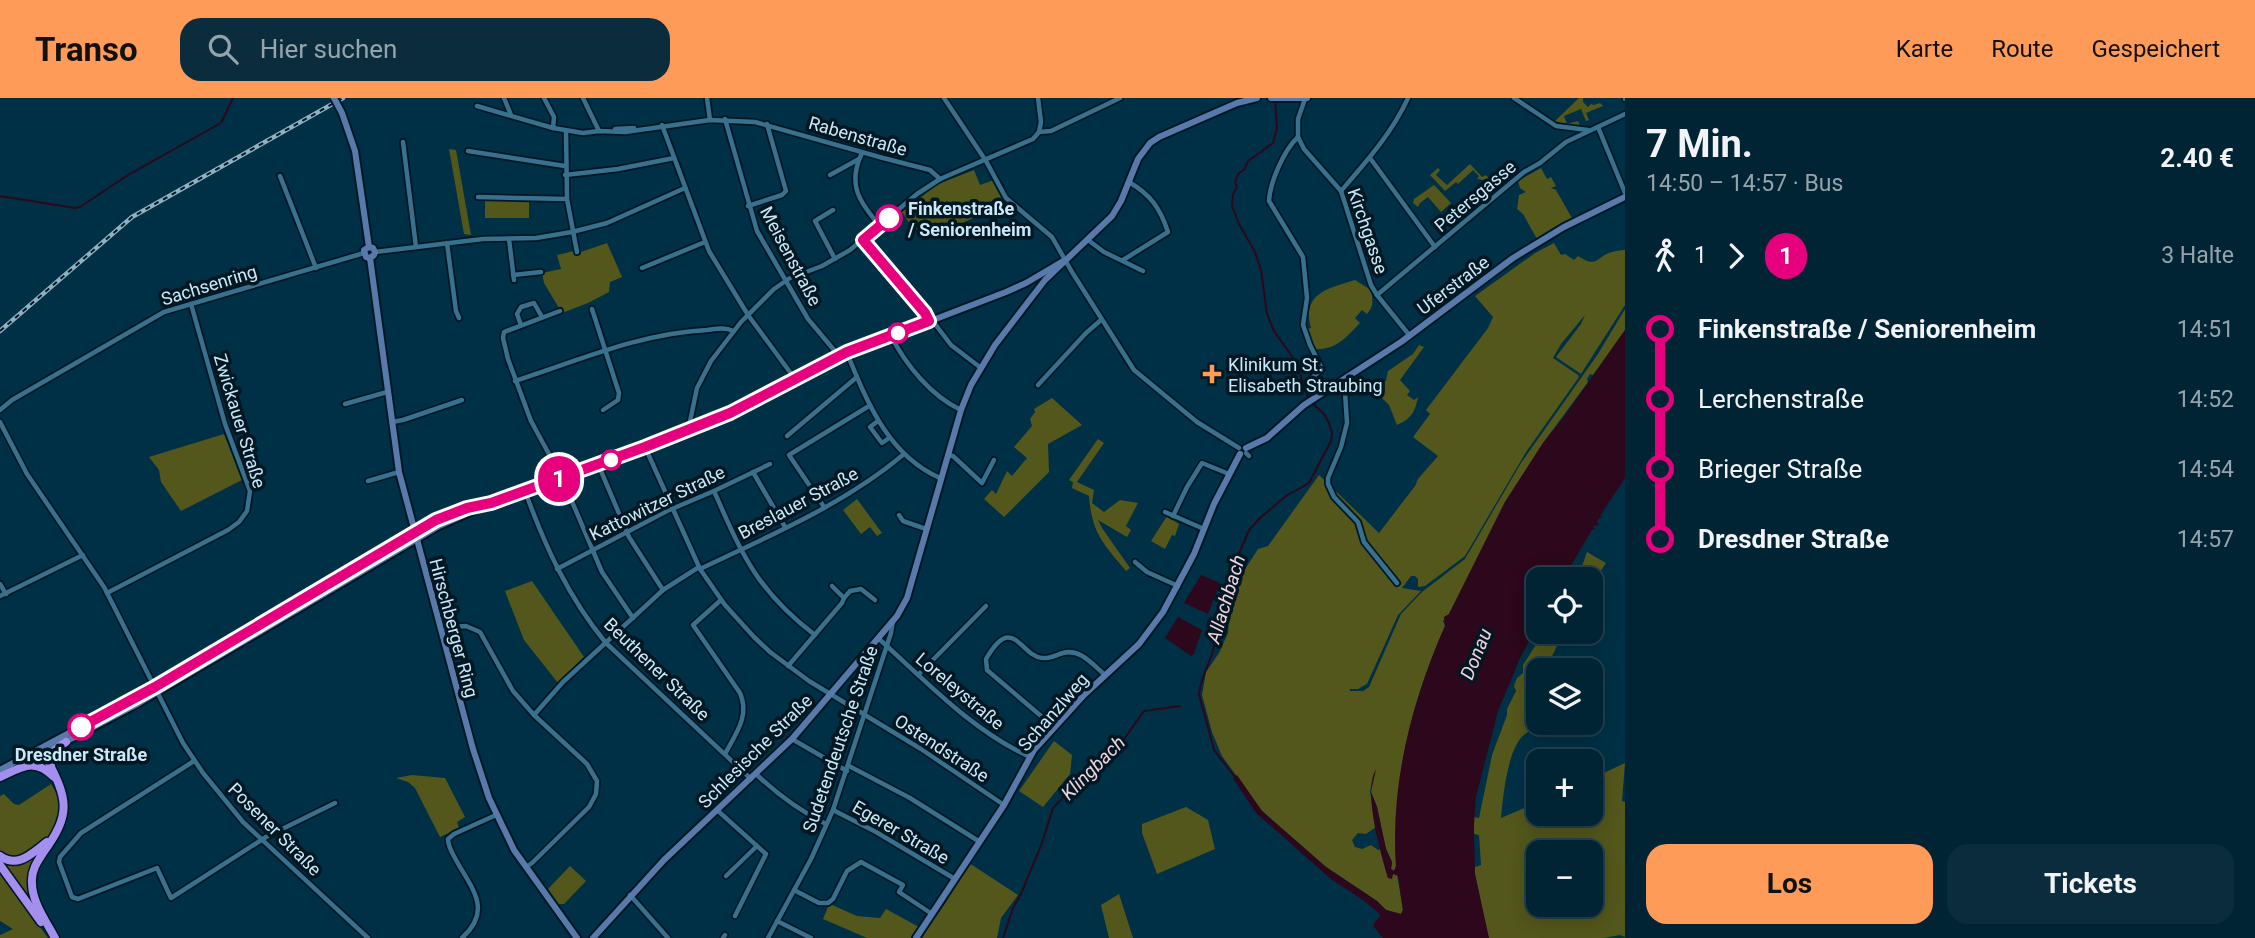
<!DOCTYPE html>
<html lang="de">
<meta charset="utf-8">
<style>
body{margin:0;font-family:Roboto,sans-serif;background:#0a2c3c;color:#f1f3f6;height:100vh;display:flex;flex-direction:column;font-size:26px;white-space:nowrap}
*{box-sizing:border-box;margin:0}
p{font-size:23px;color:#95a4ac}
.icon{flex:none;width:38px;height:38px;fill:none;stroke:currentColor;stroke-width:2;stroke-linecap:round;stroke-linejoin:round}
.map{position:relative;flex:1;overflow:hidden}
.details{display:flex;flex-direction:column;background:#002434;width:630px}
.details>*{flex:none}
.badge{padding:0 14px;border-radius:23px;font-size:24px;line-height:46px}
.tools{position:absolute;left:1526px;top:469px;display:grid;gap:14px}
.tools a{display:grid;place-items:center;width:77px;height:77px;border-radius:14px;background:#002434;box-shadow:0 4px 18px #0003,0 0 0 2px #22414f;font-size:35px}
.map>.badge{position:absolute;translate:-50% -50%;box-shadow:0 0 0 4px #fff}
.legs{display:flex;align-items:center;gap:10px;height:77px;padding:0 21px;font-size:23px}
.legs p{margin-inline-start:auto}
.summary{display:flex;align-items:center;justify-content:space-between;height:119px;padding:0 21px}
h1{font-size:38px;font-weight:700;line-height:52px}
.button{display:flex;gap:14px;margin-top:auto;padding:14px 21px}
.button a{flex:1;height:80px;border-radius:21px;background:#fe9b59;color:#111;font-size:28px;font-weight:700;line-height:80px;text-align:center}
.button a+a{background:#0a2c3c;color:#f1f3f6}
ul{padding:0 21px;list-style:none}
li{display:flex;align-items:center;gap:24px;height:70px;font-size:26px}
li i{display:grid;place-items:center;width:10px;height:100%;margin:0 9px;background:currentColor}
li i::after{content:'';width:18px;height:18px;margin:-9px;border:5px solid;border-radius:50%;background:#002434}
li p{margin-inline-start:auto}
li:first-child i{background:linear-gradient(#0000 50%,currentColor 0)}
li:last-child i{background:linear-gradient(currentColor 50%,#0000 0)}
header{display:flex;align-items:center;gap:42px;box-sizing:border-box;height:98px;padding:0 35px;background:#fe9b59;color:#111}
header strong{font-size:33px}
nav{display:flex;gap:38px;margin-inline-start:auto;font-size:24px}
.search{width:490px;height:63px;background:#0a2c3c;display:flex;align-items:center;gap:18px;box-sizing:border-box;padding:0 24px;border-radius:21px;color:#95a4ac;font-size:26px}
main{display:flex;flex:1;min-height:0}
.map>svg:first-child{display:block}
</style>
<header>
<strong>Transo</strong>
<div class="search"><svg class="icon" aria-label="search" viewBox="0 0 24 24"><circle cx="10" cy="10" r="6"/><path d="M15 15l6 6"/></svg>Hier suchen</div>
<nav><a>Karte</a><a>Route</a><a>Gespeichert</a></nav>
</header>
<main>
<div class="map">
<svg width="1625" height="840" viewBox="0 0 1625 840">
<rect width="100%" height="100%" fill="#003045"/>
<g fill="#53571b" fill-rule="evenodd">
<polygon points="1579,0 1583,0 1583,4 1588,9 1591,6 1594,7 1600,5 1603,8 1586,15 1589,22 1586,23 1581,11 1564,18 1567,26 1578,23 1580,28 1565,27 1555,23"/>
<polygon points="449,51 456,52 471,137 464,136"/>
<polygon points="1470,66 1482,79 1486,77 1491,83 1477,81 1479,78 1473,72 1458,86 1456,84 1445,93 1430,77 1438,70 1440,72 1436,77 1447,87"/>
<polygon points="1541,70 1547,81 1551,79 1556,88 1551,90 1556,92 1573,122 1537,141 1523,116 1517,111 1519,97 1526,94 1520,90 1518,83"/>
<path d="M 974,72 L 980,87 L 994,82 L 1002,100 L 998,103 L 995,101 L 973,114 L 975,119 C 958,128 942,130 925,138 L 910,126 L 902,114 L 938,86 Z"/>
<polygon points="1434,87 1451,105 1441,114 1428,99 1420,105 1418,109 1413,105 1414,101"/>
<rect x="485" y="103" width="44" height="17"/>
<polygon points="607,145 622,179 610,184 609,194 588,205 562,215 544,185 542,175 561,171 557,157 574,153 575,156"/>
<path d="M 1554,145 L 1561,157 L 1565,156 L 1574,162 L 1578,158 C 1598,171 1595,159 1612,154 C 1614,153 1623,152 1625,152 L 1625,207 L 1581,276 L 1556,259 L 1581,226 L 1585,217 L 1561,246 L 1553,260 L 1578,277 L 1579,279 L 1526,354 L 1465,458 L 1425,488 L 1418,489 L 1418,481 L 1415,478 L 1411,478 L 1402,490 L 1421,493 L 1398,517 L 1367,586 L 1358,591 L 1350,591 L 1350,593 L 1363,593 L 1369,589 L 1401,516 L 1422,494 L 1465,461 L 1521,365 L 1598,256 L 1625,211 L 1625,232 L 1593,277 L 1590,276 L 1587,281 L 1588,284 L 1543,345 L 1505,404 L 1449,516 L 1443,523 L 1445,528 C 1411,604 1392,685 1396,768 L 1394,773 L 1391,771 L 1392,764 L 1386,751 L 1377,709 L 1371,694 L 1374,675 L 1373,678 L 1370,694 L 1376,729 L 1366,736 L 1358,735 L 1352,742 L 1355,749 L 1362,751 L 1371,747 L 1378,752 L 1381,751 L 1388,780 L 1393,776 L 1397,776 L 1403,812 L 1401,816 L 1386,812 L 1377,803 L 1326,769 L 1262,713 L 1222,658 L 1212,634 L 1202,597 L 1206,574 L 1219,555 L 1228,535 L 1230,512 L 1238,482 L 1258,451 L 1268,448 L 1319,377 L 1379,435 L 1415,388 L 1418,381 L 1438,358 L 1413,339 L 1430,316 L 1426,312 L 1488,230 L 1493,219 L 1475,198 L 1535,155 Z"/>
<path d="M 1355,182 L 1371,192 C 1373,203 1374,208 1367,216 L 1362,212 L 1355,220 L 1360,225 C 1346,239 1337,252 1315,251 L 1307,231 L 1311,230 C 1301,195 1329,190 1355,182 Z"/>
<path d="M 1419,247 L 1424,249 L 1400,282 L 1410,293 L 1407,297 L 1414,302 L 1418,299 C 1415,314 1411,321 1397,327 L 1389,307 L 1378,296 L 1379,286 L 1386,283 L 1388,273 L 1413,256 Z"/>
<polygon points="1052,300 1082,327 1048,346 1049,374 1004,419 984,401 992,392 996,396 1007,373 1012,378 1027,360 1014,349 1032,328 1030,321 1035,314 1034,311"/>
<polygon points="224,336 242,382 181,413 161,384 159,372 149,359"/>
<path d="M 1098,341 L 1104,345 L 1077,384 L 1094,392 L 1092,405 L 1104,414 L 1120,402 L 1138,405 L 1126,428 L 1131,432 L 1127,439 L 1098,422 L 1102,430 L 1130,470 L 1126,473 C 1103,445 1092,436 1089,398 L 1072,390 L 1073,384 L 1069,382 Z"/>
<polygon points="857,401 882,435 877,438 870,429 861,436 843,412"/>
<polygon points="1167,418 1179,426 1175,438 1172,437 1165,451 1151,443"/>
<polygon points="1587,454 1606,465 1591,488 1591,481 1573,481 1581,471"/>
<polygon points="532,483 584,559 558,585 524,542 505,493"/>
<path d="M 1544,534 L 1564,534 L 1545,572 L 1538,572 L 1538,587 L 1525,621 L 1533,630 C 1529,633 1523,637 1520,641 C 1507,658 1503,699 1501,720 L 1538,704 L 1538,716 L 1591,716 L 1591,681 L 1625,665 L 1622,703 L 1625,704 L 1625,839 L 1620,837 L 1604,840 L 1489,840 L 1487,835 L 1475,776 L 1475,769 L 1481,767 L 1479,737 L 1474,736 L 1474,719 L 1479,720 L 1492,657 L 1507,617 L 1507,611 L 1516,593 L 1514,588 L 1517,580 L 1523,575 L 1523,567 ZM 1538,754 L 1591,754 L 1591,807 L 1538,807 Z"/>
<polygon points="1054,643 1072,657 1070,676 1043,709 1019,693"/>
<polygon points="412,677 445,680 465,719 457,724 459,730 440,739 415,690 408,684 396,680"/>
<path d="M 51,686 C 70,714 57,738 31,753 C 25,756 18,761 10,759 C 7,759 3,756 0,754 L 0,698 L 4,696 L 14,706 L 19,707 Z"/>
<polygon points="1186,709 1208,722 1215,751 1157,776 1142,735 1142,726"/>
<polygon points="44,749 37,759 35,806 3,763 9,765"/>
<polygon points="969,765 1018,797 1001,820 997,840 921,840 946,804"/>
<polygon points="570,768 586,783 564,806 556,806 547,792"/>
<polygon points="0,775 48,840 0,840 0,837 13,831 0,823"/>
<polygon points="1119,796 1133,840 1109,840 1101,807"/>
<polygon points="832,807 857,818 880,820 886,811 919,829 912,840 867,840 823,821 828,809"/>
</g>
<g fill="#2d071b">
<path d="M 1625,232 L 1625,380 L 1600,418 L 1602,420 L 1599,420 L 1597,424 L 1599,426 L 1598,428 L 1595,427 L 1593,430 L 1596,431 L 1592,432 L 1563,481 L 1538,481 L 1538,527 L 1520,560 L 1498,613 L 1476,699 L 1474,727 L 1475,776 L 1489,840 L 1383,840 L 1374,829 L 1374,825 L 1380,818 L 1379,815 L 1363,802 L 1332,782 L 1256,715 L 1233,680 L 1237,677 L 1262,713 L 1326,769 L 1377,803 L 1386,812 L 1401,816 L 1403,812 L 1398,778 L 1393,776 L 1392,781 L 1388,780 C 1380,753 1363,695 1376,671 L 1371,694 L 1377,709 L 1386,751 L 1392,764 L 1391,771 L 1394,773 L 1396,768 C 1390,685 1412,603 1445,528 L 1444,519 L 1449,516 L 1505,404 L 1543,345 L 1566,316 Z"/>
<polygon points="1201,477 1220,485 1208,516 1184,505"/>
<polygon points="1178,519 1202,532 1194,556 1191,558 1165,540"/>
</g>
<g fill="none" stroke-linecap="round" stroke-linejoin="round">
<g stroke="#2d071b" stroke-width="2">
<polyline points="1275,1 1277,30 1273,45 1248,63 1244,72 1239,75 1235,84 1237,89 1233,96 1232,108 1239,126 1255,154 1261,172 1267,216 1274,233 1296,264 1308,300"/>
<polyline points="0,98 75,110 80,109 128,77 221,25 233,0"/>
<path d="M 1235,679 L 1214,652 L 1199,596 C 1201,574 1217,557 1215,534 L 1235,465 L 1249,432 L 1260,420 L 1286,398 L 1309,385 L 1331,343 L 1332,335 L 1329,325 L 1324,316 L 1311,304"/>
<polyline points="1003,840 1013,810 1021,796 1042,745 1053,710 1086,675 1122,644 1144,613 1180,608"/>
</g>
<g stroke="#001725" stroke-width="8">
<g id="street">
<polyline points="504,0 511,17"/>
<polyline points="544,0 554,19 553,30"/>
<polyline points="583,0 599,33"/>
<polyline points="707,0 710,22"/>
<polyline points="944,0 986,63 1006,100 1052,139 1072,174 1134,272 1197,324 1239,350"/>
<polyline points="1038,0 1041,24 1039,34"/>
<polyline points="1514,0 1556,28 1588,32"/>
<polyline points="1625,0 1625,1"/>
<polyline points="1305,1 1298,21 1298,39 1304,51 1341,93 1371,187 1377,197 1410,238"/>
<polyline points="477,8 553,30 583,35 599,33 625,34 710,22 755,24 883,60 930,72 940,81"/>
<polyline points="725,21 757,133 808,221 839,258"/>
<polyline points="662,27 709,153 748,217 795,281"/>
<polyline points="1598,29 1625,95"/>
<polyline points="615,31 634,30"/>
<polyline points="566,33 567,101 577,154"/>
<path d="M 1298,39 C 1284,52 1270,84 1269,103 L 1303,159 L 1307,200 L 1303,227 L 1310,247 L 1322,271 L 1313,279"/>
<polyline points="403,44 416,149"/>
<polyline points="468,53 565,68"/>
<path d="M 862,55 C 847,86 859,104 880,128"/>
<polyline points="1370,60 1435,149"/>
<polyline points="565,77 618,71 674,60"/>
<polyline points="830,77 859,61"/>
<polyline points="280,78 316,170"/>
<path d="M 1341,93 C 1366,64 1392,35 1408,0"/>
<polyline points="478,99 567,101"/>
<polyline points="748,108 782,97 786,93 767,26"/>
<polyline points="833,112 815,123 835,161"/>
<polyline points="509,141 514,182"/>
<polyline points="863,142 925,215 929,223"/>
<polyline points="1088,142 1104,154 1143,173"/>
<polyline points="447,145 456,213 459,220"/>
<polyline points="375,154 483,141 536,140 572,134 607,125 685,90"/>
<path d="M 1123,162 L 1168,134 C 1160,110 1151,97 1129,84"/>
<polyline points="642,170 705,144"/>
<polyline points="513,177 541,174"/>
<polyline points="1377,197 1524,74 1540,65 1566,44 1625,16"/>
<polyline points="592,211 619,295 618,302 603,312"/>
<polyline points="560,213 504,234 503,240 508,261 531,323 562,380 602,474 633,520"/>
<polyline points="932,222 951,247 981,270"/>
<polyline points="521,227 517,216 521,209 534,205 542,219"/>
<path d="M 891,238 C 906,267 931,298 961,312"/>
<path d="M 847,255 C 867,304 888,357 940,380"/>
<path d="M 515,283 C 577,263 641,235 707,232 C 716,231 725,229 733,233"/>
<polyline points="1340,283 1345,294 1347,325 1341,349 1328,380 1328,386 1334,399 1358,424 1364,444 1397,485"/>
<polyline points="1038,287 1086,235 1101,222"/>
<polyline points="345,306 387,294"/>
<polyline points="0,312 12,302 164,214 364,155"/>
<polyline points="878,323 870,329 882,345 889,340"/>
<polyline points="0,324 27,376 104,489 183,645 203,675 243,724 368,840"/>
<polyline points="392,324 403,322 462,302"/>
<polyline points="688,333 697,290 711,263 741,224 774,191 790,180 822,168 850,152 917,96 940,81 1033,41 1039,34 1051,33 1120,0"/>
<polyline points="787,338 857,279"/>
<polyline points="645,349 700,471 725,507 754,539 770,554 809,583 921,651 1004,707"/>
<polyline points="1246,355 1249,358"/>
<polyline points="948,357 953,358 982,385 994,362"/>
<polyline points="598,366 629,439 663,492"/>
<polyline points="753,374 785,429"/>
<polyline points="368,383 399,374"/>
<path d="M 525,393 C 545,448 568,499 606,545 L 751,681"/>
<path d="M 714,393 C 742,457 758,494 815,537"/>
<polyline points="824,409 789,357 869,308"/>
<polyline points="1165,414 1204,431"/>
<polyline points="899,417 903,423 926,431"/>
<polyline points="1173,418 1187,389 1202,365 1229,376"/>
<polyline points="1135,464 1147,474 1178,488"/>
<polyline points="557,471 667,413 714,393 770,366"/>
<path d="M 700,471 C 769,438 845,406 904,356"/>
<polyline points="0,486 6,496"/>
<polyline points="107,495 228,432 239,424 247,413 250,393 225,326 191,206"/>
<polyline points="0,498 83,457"/>
<polyline points="844,500 850,493 861,491 875,502"/>
<path d="M 721,502 L 693,527 L 740,595 C 750,618 736,635 725,656"/>
<polyline points="441,530 466,528 480,534 513,593 534,617 587,666 597,683 596,696 589,709 532,765 526,769"/>
<path d="M 878,540 C 926,583 971,632 1030,659"/>
<polyline points="788,568 842,505 844,500 832,488"/>
<polyline points="918,577 986,508"/>
<polyline points="534,617 563,584 663,492 699,469"/>
<path d="M 1054,629 L 987,572 L 986,561 C 1013,514 1020,558 1042,560 C 1049,561 1056,557 1063,555 C 1080,550 1093,567 1105,577"/>
<polyline points="792,641 847,673"/>
<polyline points="194,663 81,735 60,759 59,764 72,799 78,801 157,770 171,800 266,739 335,705"/>
<polyline points="849,668 910,700 980,744"/>
<path d="M 756,676 C 778,697 800,713 826,726"/>
<polyline points="717,712 766,756 735,818"/>
<polyline points="833,712 876,734 955,781"/>
<polyline points="726,778 757,748"/>
<polyline points="794,792 819,805 828,805 833,801 847,773 861,764 903,787 899,794 932,816"/>
<polyline points="630,797 668,840"/>
<polyline points="777,823 811,840"/>
<path d="M 462,840 C 493,812 472,791 456,762 C 452,754 448,749 448,741 L 454,736 L 496,717"/>
<polyline points="723,840 725,837"/>
<polyline points="768,840 811,761 833,712 891,535 893,523"/>
</g>
</g>
<g stroke="#001725" stroke-width="10">
<g id="secondary">
<polyline points="1271,0 1307,0"/>
<polyline points="342,15 355,53 369,149 373,150 375,154 374,157 370,160 366,159 364,152 369,149"/>
<polyline points="370,160 399,374 473,651 489,700 514,752 577,840"/>
<polyline points="1246,350 1267,340 1304,307 1401,244 1513,160 1564,129 1625,99"/>
<polyline points="21,667 139,605 439,428 491,405 645,349 730,315 847,255 1006,194 1026,185 1065,162"/>
<polyline points="0,672 155,589 414,434 451,416 482,406"/>
<polyline points="593,840 664,762 792,641 897,518 907,500 961,312 971,287 995,247 1045,182 1112,118 1121,103 1138,61 1150,45 1159,39 1237,5 1257,0"/>
<polyline points="916,840 1004,707 1034,652 1084,597 1139,546 1163,514 1194,456 1214,406 1240,356"/>
</g>
</g>
<g stroke="#001725" stroke-width="11">
<g id="highway">
<path d="M 33,655 L 42,656 L 46,659 C 68,702 72,715 43,755 C 37,764 31,773 32,785 C 32,804 46,823 55,840"/>
<path d="M 51,667 C 49,654 56,651 66,644"/>
<path d="M 0,679 C 22,669 34,659 54,679"/>
<path d="M 0,758 C 18,771 32,755 47,744"/>
<polyline points="0,767 41,824"/>
</g>
</g>
<use href="#street" stroke="#37718e" stroke-width="4.5"/>
<use href="#secondary" stroke="#587aab" stroke-width="6"/>
<use href="#highway" stroke="#a48fef" stroke-width="8"/>
<g stroke="#8db0c2" stroke-width="4.5">
<polyline id="rail" points="0,233 132,119 343,0"/>
</g>
<use href="#rail" stroke="#011722" stroke-width="2" stroke-dasharray="5" stroke-linecap="butt"/>
<g stroke="#001725" stroke-width="10" stroke-linecap="butt">
<polyline id="secondary-bridge" points="334,0 342,15"/>
</g>
<use href="#secondary-bridge" stroke="#587aab" stroke-width="6"/>
</g>
<g fill="none" stroke-linecap="round" stroke-linejoin="round">
<g stroke="#fff" stroke-width="16">
<polyline id="line-1" points="81,629 155,589 436,422 467,410 491,405 645,349 730,315 847,254 929,223 925,215 863,142 889,120"/>
</g>
<use href="#line-1" stroke="#e6007e" stroke-width="10"/>
</g>
<g fill="#fff" stroke="#e6007e" stroke-width="3.5">
<circle cx="889" cy="120" r="12"/>
<circle cx="898" cy="235" r="9"/>
<circle cx="611" cy="362" r="9"/>
<circle cx="81" cy="629" r="12"/>
</g>
<path fill="#fe9b59" stroke="#011722" stroke-width="2.5" d="M1208.5 265.5h7v7h7v7h-7v7h-7v-7h-7v-7h7z"/>
<g text-anchor="middle" dominant-baseline="central" stroke-width="7" stroke-linejoin="round" paint-order="stroke">
<g font-size="18" fill="#cbe8f8" stroke="#011722">
<text transform="translate(858 38) rotate(16)">Rabenstraße</text>
<text transform="translate(1475 98) rotate(-40)">Petersgasse</text>
<text transform="translate(1368 133) rotate(71)">Kirchgasse</text>
<text transform="translate(791 158) rotate(62)">Meisenstraße</text>
<text transform="translate(209 187) rotate(-17)">Sachsenring</text>
<text transform="translate(1453 187) rotate(-37)">Uferstraße</text>
<text transform="translate(240 323) rotate(73)">Zwickauer Straße</text>
<text transform="translate(657 405) rotate(-26)">Kattowitzer Straße</text>
<text transform="translate(798 405) rotate(-28)">Breslauer Straße</text>
<text transform="translate(454 530) rotate(75)">Hirschberger Ring</text>
<text transform="translate(657 571) rotate(44)">Beuthener Straße</text>
<text transform="translate(960 593) rotate(40)">Loreleystraße</text>
<text transform="translate(1053 614) rotate(-49)">Schanzlweg</text>
<text transform="translate(840 641) rotate(-71)">Sudetendeutsche Straße</text>
<text transform="translate(942 650) rotate(33)">Ostendstraße</text>
<text transform="translate(755 653) rotate(-45)">Schlesische Straße</text>
<text transform="translate(275 731) rotate(45)">Posener Straße</text>
<text transform="translate(901 734) rotate(30)">Egerer Straße</text>
</g>
<g font-size="18" font-weight="bold" fill="#cbe8f8" stroke="#011722" text-anchor="start">
<text x="908" y="110">Finkenstraße<tspan x="908" dy="21">/ Seniorenheim</tspan></text>
<text x="81" y="656" text-anchor="middle">Dresdner Straße</text>
</g>
<g font-size="18" fill="#cbe8f8" stroke="#011722" text-anchor="start">
<text x="1228" y="266">Klinikum St.<tspan x="1228" dy="21">Elisabeth Straubing</tspan></text>
</g>
<g font-size="19" font-style="italic" fill="#f2d2de" stroke="#011722">
<text transform="translate(1226 501) rotate(-73)">Allachbach</text>
<text transform="translate(1476 556) rotate(-68)">Donau</text>
<text transform="translate(1093 670) rotate(-45)">Klingbach</text>
</g>
</g>
</svg>
<div class="tools">
<a><svg class="icon" aria-label="locate" viewBox="0 0 24 24"><circle cx="12" cy="12" r="6"/><path d="M12 2v4M12 18v4M2 12h4M18 12h4"/></svg></a>
<a><svg class="icon" aria-label="layers" viewBox="0 0 24 24"><path d="M12 4l9 5-9 5-9-5zM3 14l9 5 9-5"/></svg></a>
<a>+</a>
<a>−</a>
</div>
<b class="badge" style="left:559px;top:381px;background:#e6007e;color:#fff">1</b>
</div>
<section class="details">
<div class="summary"><div><h1>7 Min.</h1><p>14:50 – 14:57 · Bus</p></div><b>2.40 €</b></div>
<div class="legs"><svg class="icon" aria-label="walk" viewBox="0 0 24 24"><circle cx="13" cy="4" r="2"/><path d="M13 8l-2 6 4 7M11 14l-3 7M7 12l3-4h3l4 4"/></svg>1<svg class="icon" aria-label="forward" viewBox="0 0 24 24"><path d="M9 5l7 7-7 7"/></svg><b class="badge" style="background:#e6007e;color:#fff">1</b><p>3 Halte</p></div>
<ul>
<li><i style="color:#e6007e"></i><b>Finkenstraße / Seniorenheim</b><p>14:51</p></li>
<li><i style="color:#e6007e"></i><span>Lerchenstraße</span><p>14:52</p></li>
<li><i style="color:#e6007e"></i><span>Brieger Straße</span><p>14:54</p></li>
<li><i style="color:#e6007e"></i><b>Dresdner Straße</b><p>14:57</p></li>
</ul>
<div class="button"><a>Los</a><a>Tickets</a></div>
</section>
</main>
